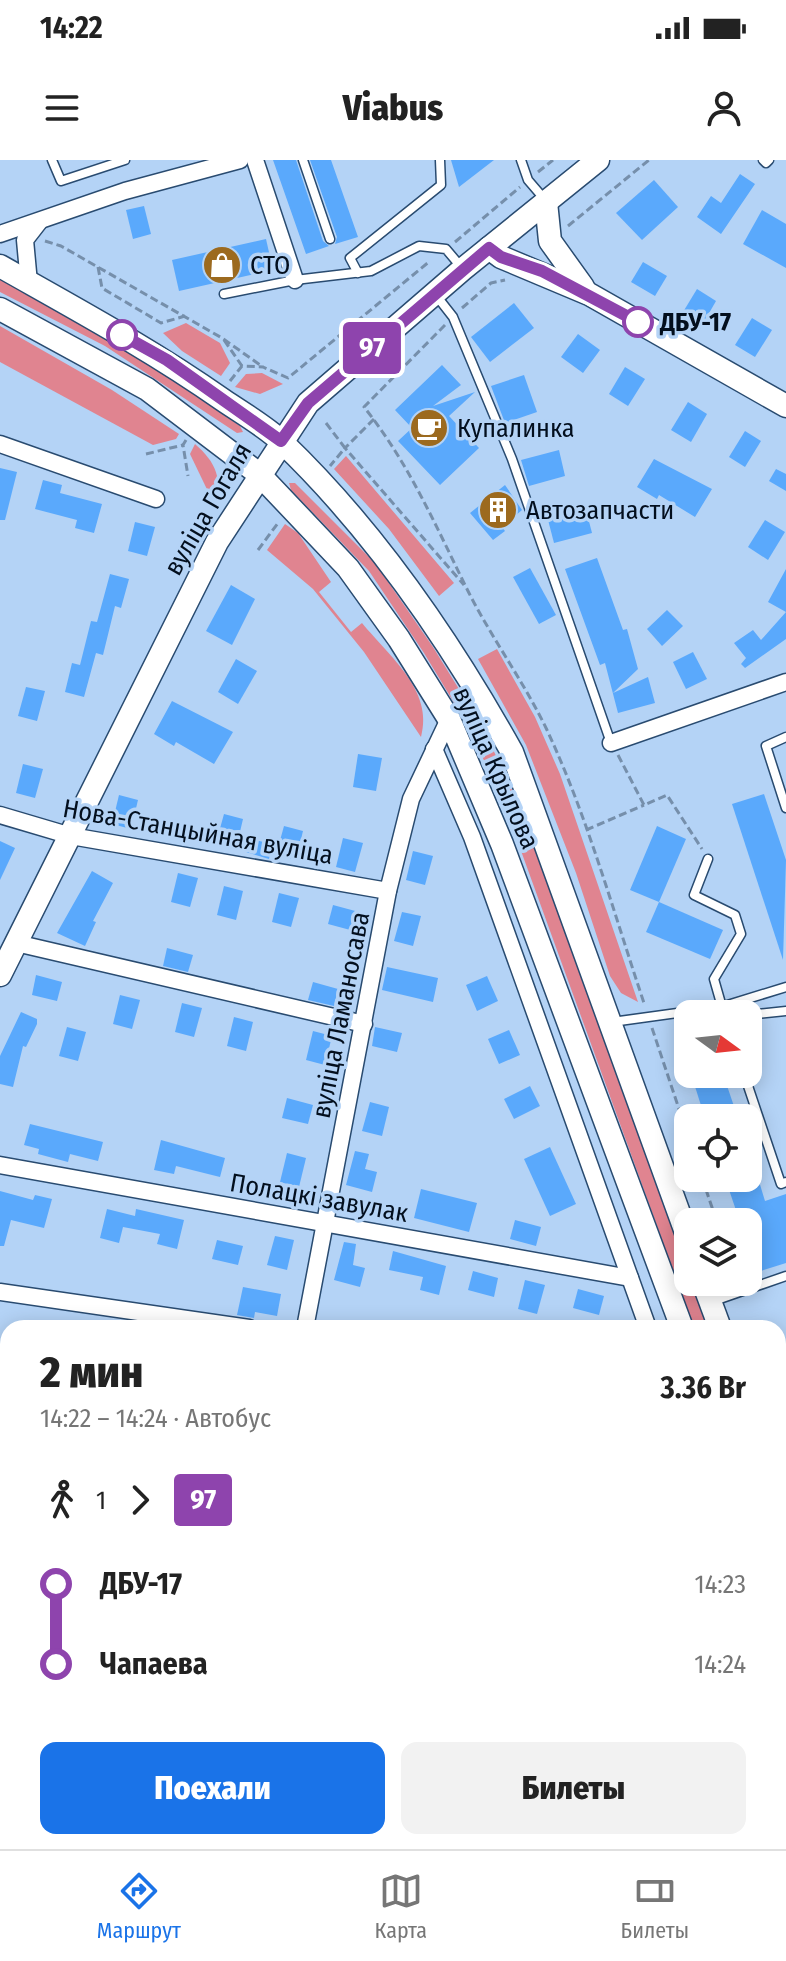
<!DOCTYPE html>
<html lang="ru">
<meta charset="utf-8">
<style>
body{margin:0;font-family:"Fira Sans Condensed",sans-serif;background:#f2f2f2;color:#222;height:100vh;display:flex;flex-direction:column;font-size:30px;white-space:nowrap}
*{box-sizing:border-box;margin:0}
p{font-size:26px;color:#767676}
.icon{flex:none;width:44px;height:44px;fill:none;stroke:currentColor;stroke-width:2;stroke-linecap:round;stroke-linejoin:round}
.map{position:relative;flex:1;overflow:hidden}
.drawer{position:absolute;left:0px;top:1160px;width:786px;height:530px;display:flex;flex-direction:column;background:#fff;border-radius:24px 24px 0 0;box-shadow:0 4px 20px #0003}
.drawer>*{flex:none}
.badge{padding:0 16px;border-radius:6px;font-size:28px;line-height:52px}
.needle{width:52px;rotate:105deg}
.controls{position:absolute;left:674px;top:840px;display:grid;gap:16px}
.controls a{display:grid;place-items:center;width:88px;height:88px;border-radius:16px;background:#fff;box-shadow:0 4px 20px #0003;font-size:40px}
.map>.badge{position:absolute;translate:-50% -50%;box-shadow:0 0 0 4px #fff}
.legs{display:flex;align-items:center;gap:12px;height:88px;padding:0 40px;font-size:26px}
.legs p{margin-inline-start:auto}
.headline{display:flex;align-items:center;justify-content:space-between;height:136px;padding:0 40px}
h1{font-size:44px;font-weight:800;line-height:60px}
.cta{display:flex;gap:16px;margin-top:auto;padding:16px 40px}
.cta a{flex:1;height:92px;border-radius:16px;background:#1a73e8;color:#fff;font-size:32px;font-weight:800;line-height:92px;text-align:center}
.cta a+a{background:#f2f2f2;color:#222}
ul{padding:0 40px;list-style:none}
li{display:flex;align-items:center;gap:28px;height:80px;font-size:30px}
li i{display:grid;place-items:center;width:12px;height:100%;margin:0 10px;background:currentColor}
li i::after{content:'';width:20px;height:20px;margin:-10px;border:6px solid;border-radius:50%;background:#fff}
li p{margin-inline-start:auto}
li:first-child i{background:linear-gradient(#0000 50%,currentColor 0)}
li:last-child i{background:linear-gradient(currentColor 50%,#0000 0)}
.status{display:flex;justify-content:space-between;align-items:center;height:56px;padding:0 40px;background:#fff;direction:ltr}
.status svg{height:22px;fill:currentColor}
header{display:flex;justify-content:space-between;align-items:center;height:104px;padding:0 40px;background:#fff;font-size:36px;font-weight:800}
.tabs{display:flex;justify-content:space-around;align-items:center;height:112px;border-top:2px solid #e0e0e0;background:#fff;font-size:22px;color:#767676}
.tabs a{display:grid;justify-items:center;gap:4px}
.tabs .current{color:#1a73e8}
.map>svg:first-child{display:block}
</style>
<div class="status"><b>14:22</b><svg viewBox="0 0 49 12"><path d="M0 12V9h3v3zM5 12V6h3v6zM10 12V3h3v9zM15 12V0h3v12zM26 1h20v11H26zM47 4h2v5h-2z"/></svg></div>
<header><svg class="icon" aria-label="menu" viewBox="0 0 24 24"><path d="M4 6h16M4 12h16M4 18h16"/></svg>Viabus<svg class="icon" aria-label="person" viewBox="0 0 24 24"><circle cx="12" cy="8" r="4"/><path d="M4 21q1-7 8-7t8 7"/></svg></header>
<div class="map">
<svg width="786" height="1689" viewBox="0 0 786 1689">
<rect width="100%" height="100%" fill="#b4d3f6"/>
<g fill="#e08490">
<polygon points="0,117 157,209 240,266 243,272 237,273 105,186 0,132"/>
<polygon points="186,163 220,183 230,203 221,216 182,191 163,173"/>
<polygon points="0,166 112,230 179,274 176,279 153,285 0,202"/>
<polygon points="262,213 283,224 260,234 235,227 246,214"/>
<path d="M 195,284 C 216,302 223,320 215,346 L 190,294 Z"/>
<polygon points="346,296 454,423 439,436 389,369 334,309"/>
<polygon points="289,323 295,323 375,403 433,487 483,568 519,645 688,1110 688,1122 692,1122 709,1168 694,1168 508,655 471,571 424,493 369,411 291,330"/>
<path d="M 285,364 L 298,373 L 331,422 L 319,432 L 351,472 L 362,463 C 390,497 434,531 421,577 L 364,492 L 313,429 L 267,390 Z"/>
<polygon points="497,489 535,557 560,614 638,842 621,833 610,816 576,713 526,585 478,499"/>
<polygon points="778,1358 786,1380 786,1418 778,1396"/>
</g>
<g fill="#5aa9fc">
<polygon points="273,0 296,0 323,81 329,86 306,94"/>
<polygon points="310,0 331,0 358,77 335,84 337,77"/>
<polygon points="451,0 494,0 459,27"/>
<polygon points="740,14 755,24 721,74 697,57 711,36 721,43"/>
<polygon points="654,20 678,47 642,80 616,53"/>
<polygon points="144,46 151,74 133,79 126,50"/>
<polygon points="762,50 786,64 786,108 743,84"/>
<polygon points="266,79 273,110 179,131 172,100"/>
<polygon points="643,102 667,116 655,136 631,122"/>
<polygon points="697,129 716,141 700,169 680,157"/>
<polygon points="514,143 534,168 490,202 471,177"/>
<polygon points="752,158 772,170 755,197 735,185"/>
<polygon points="578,174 600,190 583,213 561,197"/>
<polygon points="442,205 461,225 433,246 475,232 449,256 479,288 440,325 398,281 412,268 395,250"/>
<polygon points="625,207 645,219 628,246 609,234"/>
<polygon points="524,215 537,252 505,263 491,226"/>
<polygon points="688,242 707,254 691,282 671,270"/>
<polygon points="745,271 761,281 745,307 729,297"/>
<polygon points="559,290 565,316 529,326 521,300"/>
<polygon points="654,299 712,329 695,357 659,335 657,339 637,327"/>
<polygon points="0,308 17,312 5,360 0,360"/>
<polygon points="776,309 786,314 786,331 769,321"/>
<polygon points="43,320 62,325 60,333 102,344 94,373 75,368 77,360 35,349"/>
<polygon points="505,325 522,350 502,367 505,371 493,380 470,353"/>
<polygon points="585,346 592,373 554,383 547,356"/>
<polygon points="765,360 785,372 768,400 748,387"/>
<polygon points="135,362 155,367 147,396 128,391"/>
<polygon points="597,398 623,470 627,469 638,509 613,533 648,517 655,543 618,553 605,503 600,505 565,409"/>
<polygon points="530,408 556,455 539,464 513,417"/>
<polygon points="786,409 786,479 745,508 741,504 746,498 734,483 753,470 761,480 786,452 768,442"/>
<polygon points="110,414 129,419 121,448 115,446 103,495 96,493 84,537 65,532 72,503 80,505 91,461 97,462"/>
<polygon points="231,425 255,439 232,485 206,471"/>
<polygon points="667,450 683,466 662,486 647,469"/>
<polygon points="693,492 707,519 686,529 673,502"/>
<polygon points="236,499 257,511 238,544 218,532"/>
<polygon points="26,527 45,531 37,561 18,556"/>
<polygon points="172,541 233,572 214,604 176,582 174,586 154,574"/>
<polygon points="358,594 382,598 376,631 353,627"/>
<polygon points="23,604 43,609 35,638 16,633"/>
<polygon points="764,634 786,700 783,800 732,644"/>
<polygon points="119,635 138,640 131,669 112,664"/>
<polygon points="224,654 243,659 239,676 272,684 269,699 216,683"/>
<polygon points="284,666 303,671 296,700 276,695"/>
<polygon points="657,666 686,679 659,742 630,730"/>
<polygon points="343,678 363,683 355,712 336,707"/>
<polygon points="0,681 15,688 0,720"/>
<polygon points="413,691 433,696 425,725 406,720"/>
<polygon points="92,711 113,723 93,761 96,762 85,786 57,773"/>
<polygon points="178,713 198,718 190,747 171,742"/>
<polygon points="224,726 243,731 236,760 217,755"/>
<polygon points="279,733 299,738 291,767 272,762"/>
<polygon points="659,742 723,770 710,799 646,772"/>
<polygon points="333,745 359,752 354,771 328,764"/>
<polygon points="402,752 421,756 413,786 394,781"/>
<polygon points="167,788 193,795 188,812 163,806"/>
<polygon points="387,807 438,818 433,842 382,830"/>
<polygon points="36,815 62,822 57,841 32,835"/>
<polygon points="487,816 498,841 477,851 466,825"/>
<polygon points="313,822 338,829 334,846 308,840"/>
<polygon points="120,835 140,840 132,869 113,864"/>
<polygon points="182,843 202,848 194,877 175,872"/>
<polygon points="21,852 37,859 37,864 26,887 23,886 13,927 0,924 0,896"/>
<polygon points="234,857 253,862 246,891 227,886"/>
<polygon points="67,867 86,872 78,901 59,896"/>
<polygon points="375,867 402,873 397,892 372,886"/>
<polygon points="509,870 520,895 499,904 488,879"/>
<polygon points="313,871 332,876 325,905 306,900"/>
<polygon points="691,914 723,914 738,958 705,958"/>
<polygon points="530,926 540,946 514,959 504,939"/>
<polygon points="287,938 313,945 308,964 282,958"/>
<polygon points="370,942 389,947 382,976 362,971"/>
<polygon points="30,964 103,982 98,1001 70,994 68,1002 38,994 39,989 24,985"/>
<polygon points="161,980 225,998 220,1017 176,1006 174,1014 154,1010"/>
<polygon points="550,987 576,1044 550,1056 524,999"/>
<polygon points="355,991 369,994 365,1009 377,1012 372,1032 346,1025"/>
<polygon points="287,993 306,998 299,1027 280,1022"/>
<polygon points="725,1018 758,1018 765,1041 786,1034 786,1103 748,1115 748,1062 740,1062"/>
<polygon points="421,1029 477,1043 469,1072 414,1058"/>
<polygon points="0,1031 33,1040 35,1035 52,1039 44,1068 11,1060 4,1086 0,1086"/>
<polygon points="387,1042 399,1045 395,1061 383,1058"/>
<polygon points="107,1049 135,1056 136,1049 184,1060 177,1089 157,1084 160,1074 123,1067 119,1083 100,1078"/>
<polygon points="515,1060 541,1067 536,1086 510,1079"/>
<polygon points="275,1076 294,1080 287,1110 267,1105"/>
<polygon points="217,1080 243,1086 238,1105 212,1099"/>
<polygon points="344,1082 356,1084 353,1105 365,1108 360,1127 334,1120"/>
<polygon points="393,1091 446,1106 439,1135 420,1130 423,1117 389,1110"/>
<polygon points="473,1111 498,1118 494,1137 468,1130"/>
<polygon points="525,1120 545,1125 537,1154 518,1149"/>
<polygon points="243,1127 281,1134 277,1156 255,1152 254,1158 237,1155"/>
<polygon points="578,1129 604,1136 599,1155 573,1148"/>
</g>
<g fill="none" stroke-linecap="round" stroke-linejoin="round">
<g stroke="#294b70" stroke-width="11">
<g id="lane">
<polyline points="52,0 61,21 125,0"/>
<polyline points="303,0 330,79"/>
<polyline points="521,0 528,20 546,41"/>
<polyline points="763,0 766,3 769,0"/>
<polyline points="358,113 350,98 441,25 440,0"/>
<polyline points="224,134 295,120 371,111 419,86 446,89 462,108"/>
<polyline points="435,134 453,157 512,299 611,583"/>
<polyline points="786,577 766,586 786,648"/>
<polyline points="708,699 694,735 735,755 741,774 714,819 724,854"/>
<polyline points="722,847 739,854"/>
<polyline points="748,855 786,851"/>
<polyline points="612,862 721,847 786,827"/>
<polyline points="744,914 781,1024 786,1022"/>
<polyline points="711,1142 786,1116"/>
</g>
</g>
<g stroke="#294b70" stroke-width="19">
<g id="street">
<polyline points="255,0 295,120"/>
<polyline points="0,74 125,31 240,0"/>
<polyline points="29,123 25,80 39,62"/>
<polyline points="0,284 156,339"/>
<polyline points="611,583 786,522"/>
<polyline points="434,589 472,677 648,1168"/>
<polyline points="0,655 71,676 388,731"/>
<polyline points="16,783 364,864"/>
<polyline points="0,1005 630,1118"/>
<polyline points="0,1132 249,1168"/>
<polyline points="305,1168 388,731 411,639 449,559"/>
<polyline points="0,1324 8,1325"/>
<polyline points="0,1545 8,1546"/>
<polyline points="758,1682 786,1687"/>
<polyline points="208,1689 209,1682"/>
</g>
</g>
<g stroke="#294b70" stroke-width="25">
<g id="secondary">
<polyline points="546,42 550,81 583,127"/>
<polyline points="489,88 501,97 589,134 786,246"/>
<path d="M 0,106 C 76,149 152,190 223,240 C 242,253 265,266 282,282 C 375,371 450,481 512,592 L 688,1078"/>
<polyline points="0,149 147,229 259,314 348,408 399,479 449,559 502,684 682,1168"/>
<polyline points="0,815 217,382 308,243 463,109 598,0"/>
<polyline points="703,1122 720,1168"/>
<polyline points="778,1323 786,1345"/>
<polyline points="778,1434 786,1456"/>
</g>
</g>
<g stroke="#768fab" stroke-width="3" stroke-dasharray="8 4" stroke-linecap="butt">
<polyline points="538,12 553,0"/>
<polyline points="568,66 649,0"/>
<polyline points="45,81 61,86 222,178 263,207"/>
<polyline points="455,82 520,27"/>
<polyline points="98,107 102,128 161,163 185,156"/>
<polyline points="462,148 491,123 505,120"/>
<path d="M 445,165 L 364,247 C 408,302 435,364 466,427 C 490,476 523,520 547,570 C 588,658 614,754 645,846"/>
<polyline points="224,180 242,206"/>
<polyline points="230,221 242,206 263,207 288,218 430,101"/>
<polyline points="374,259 345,288 464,425"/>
<polyline points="326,263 345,288 330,306"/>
<polyline points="186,280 183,285 188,316"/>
<polyline points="146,294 183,285"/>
<polyline points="258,390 278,363"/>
<polyline points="618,595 644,645 667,635 702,689"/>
<polyline points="586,670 644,645"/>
<polyline points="652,868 688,976"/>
<polyline points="702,1018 717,1062"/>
</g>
<use href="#lane" stroke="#fff" stroke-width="8"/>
<use href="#street" stroke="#fff" stroke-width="16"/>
<use href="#secondary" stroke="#fff" stroke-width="22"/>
</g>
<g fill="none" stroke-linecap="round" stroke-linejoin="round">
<g stroke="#fff" stroke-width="18">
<polyline id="line-1" points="122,175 167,200 281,281 308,243 489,88 501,97 542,111 638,162"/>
</g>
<use href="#line-1" stroke="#8e44ad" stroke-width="12"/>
</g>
<defs>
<g id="shop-disc" transform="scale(2)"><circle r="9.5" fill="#9c6a1f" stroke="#b4d3f6"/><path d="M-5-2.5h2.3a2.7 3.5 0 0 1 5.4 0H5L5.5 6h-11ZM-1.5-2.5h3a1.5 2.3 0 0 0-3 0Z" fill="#fff"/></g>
<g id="cafe-disc" transform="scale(2)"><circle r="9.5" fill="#9c6a1f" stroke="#b4d3f6"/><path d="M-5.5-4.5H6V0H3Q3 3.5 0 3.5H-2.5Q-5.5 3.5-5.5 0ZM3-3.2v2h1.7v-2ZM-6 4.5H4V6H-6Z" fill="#fff"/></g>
<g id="building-disc" transform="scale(2)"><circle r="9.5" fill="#9c6a1f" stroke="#b4d3f6"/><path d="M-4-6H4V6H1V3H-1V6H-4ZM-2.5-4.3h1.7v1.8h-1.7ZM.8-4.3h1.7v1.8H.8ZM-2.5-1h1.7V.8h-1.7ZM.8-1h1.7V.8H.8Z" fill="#fff"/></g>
</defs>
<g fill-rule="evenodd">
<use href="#shop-disc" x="222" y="105"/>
<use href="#cafe-disc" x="429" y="268"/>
<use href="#building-disc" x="498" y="350"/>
</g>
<g fill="#fff" stroke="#8e44ad" stroke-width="4">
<circle cx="638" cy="162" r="14"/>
<circle cx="122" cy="175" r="14"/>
</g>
<g text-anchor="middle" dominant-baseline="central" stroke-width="7" stroke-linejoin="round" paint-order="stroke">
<g font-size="26" fill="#030f1e" stroke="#b4d3f6" text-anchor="start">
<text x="250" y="105">СТО</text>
<text x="457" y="268">Купалинка</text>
<text x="526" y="350">Автозапчасти</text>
</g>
<g font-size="26" font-weight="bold" fill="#030f1e" stroke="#b4d3f6" text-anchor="start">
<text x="660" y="162">ДБУ-17</text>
</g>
<g font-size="26" fill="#030f1e" stroke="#b4d3f6">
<text transform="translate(208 349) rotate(-60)">вуліца Гогаля</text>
<text transform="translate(496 608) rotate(66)">вуліца Крылова</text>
<text transform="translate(198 672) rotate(10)">Нова-Станцыйная вуліца</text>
<text transform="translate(341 855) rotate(-79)">вуліца Ламаносава</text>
<text transform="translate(319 1038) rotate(10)">Полацкі завулак</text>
</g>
</g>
</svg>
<div class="controls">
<a><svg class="needle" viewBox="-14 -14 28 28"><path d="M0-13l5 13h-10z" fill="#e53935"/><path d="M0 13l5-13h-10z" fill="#767676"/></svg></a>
<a><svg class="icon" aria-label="locate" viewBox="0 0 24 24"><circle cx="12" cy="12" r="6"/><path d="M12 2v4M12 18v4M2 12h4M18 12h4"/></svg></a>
<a><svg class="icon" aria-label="layers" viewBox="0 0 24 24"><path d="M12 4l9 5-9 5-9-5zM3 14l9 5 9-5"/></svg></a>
</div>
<b class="badge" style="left:372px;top:188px;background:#8e44ad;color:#fff">97</b>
<section class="drawer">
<div class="headline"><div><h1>2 мин</h1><p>14:22 – 14:24 · Автобус</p></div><b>3.36 Br</b></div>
<div class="legs"><svg class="icon" aria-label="walk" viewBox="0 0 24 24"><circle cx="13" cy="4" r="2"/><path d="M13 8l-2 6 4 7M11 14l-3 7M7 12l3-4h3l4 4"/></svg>1<svg class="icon" aria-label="forward" viewBox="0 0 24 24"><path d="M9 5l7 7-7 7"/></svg><b class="badge" style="background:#8e44ad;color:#fff">97</b></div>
<ul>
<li><i style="color:#8e44ad"></i><b>ДБУ-17</b><p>14:23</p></li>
<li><i style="color:#8e44ad"></i><b>Чапаева</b><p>14:24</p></li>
</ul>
<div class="cta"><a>Поехали</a><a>Билеты</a></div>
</section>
</div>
<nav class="tabs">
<a class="current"><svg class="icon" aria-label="directions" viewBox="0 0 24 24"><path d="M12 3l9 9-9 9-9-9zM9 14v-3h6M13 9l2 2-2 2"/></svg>Маршрут</a>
<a><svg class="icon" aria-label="map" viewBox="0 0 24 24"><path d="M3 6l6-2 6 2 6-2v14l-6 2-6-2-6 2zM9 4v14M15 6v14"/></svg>Карта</a>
<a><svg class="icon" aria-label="tickets" viewBox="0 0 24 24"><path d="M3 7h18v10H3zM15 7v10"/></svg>Билеты</a>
</nav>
